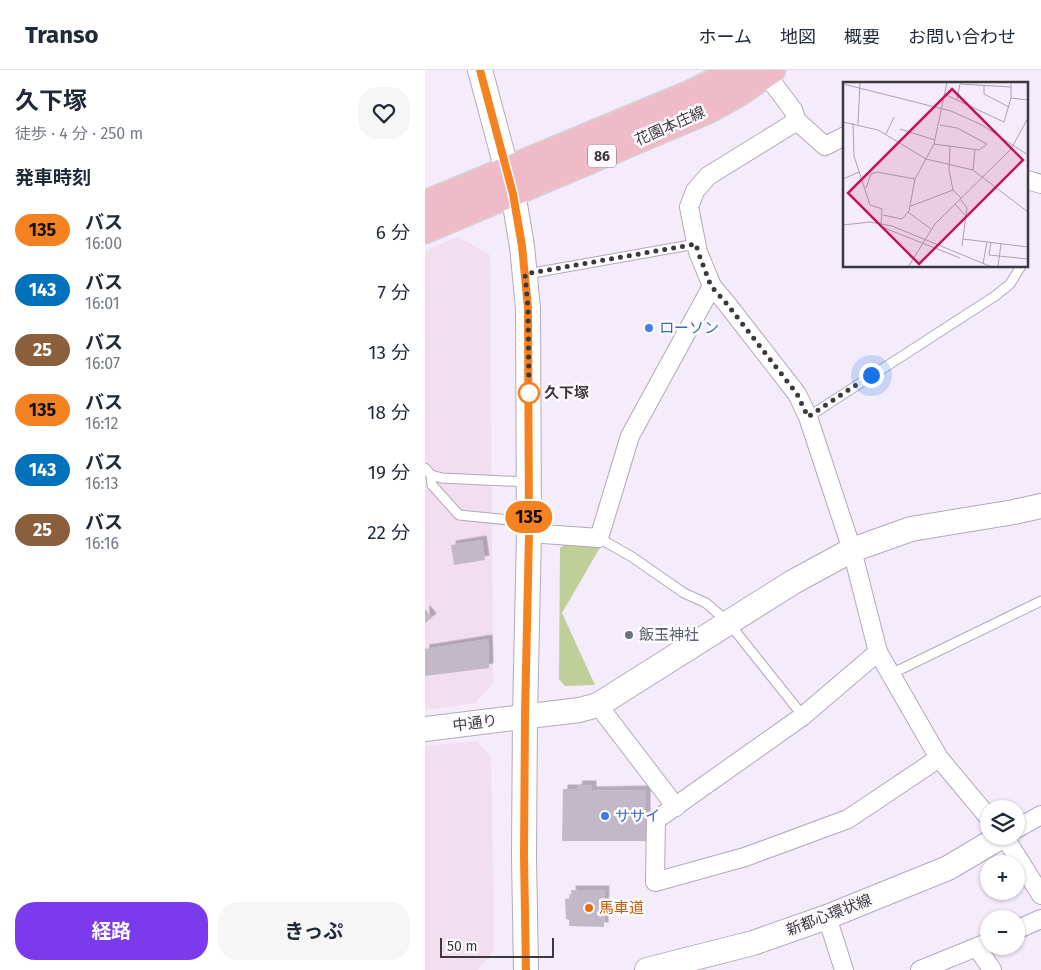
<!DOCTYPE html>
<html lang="ja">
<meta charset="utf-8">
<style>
body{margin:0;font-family:"Fira Sans","Noto Sans JP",sans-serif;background:#f6f6f7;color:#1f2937;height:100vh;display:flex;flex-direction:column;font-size:19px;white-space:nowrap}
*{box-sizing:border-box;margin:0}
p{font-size:16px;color:#747a83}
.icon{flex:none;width:28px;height:28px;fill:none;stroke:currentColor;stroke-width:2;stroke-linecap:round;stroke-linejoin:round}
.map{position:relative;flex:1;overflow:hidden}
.sheet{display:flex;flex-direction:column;background:#fff;width:425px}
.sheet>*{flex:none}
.badge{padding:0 10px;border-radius:16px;font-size:18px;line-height:32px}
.buttons{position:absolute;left:555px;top:730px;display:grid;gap:10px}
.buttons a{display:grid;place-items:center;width:45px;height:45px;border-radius:50%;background:#fff;box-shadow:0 1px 4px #0004;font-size:25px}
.scale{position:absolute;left:15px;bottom:12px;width:114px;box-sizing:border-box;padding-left:5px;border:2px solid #3b383e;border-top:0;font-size:14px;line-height:18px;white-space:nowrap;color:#3b383e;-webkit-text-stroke:4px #fdfbff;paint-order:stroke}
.you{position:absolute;width:25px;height:25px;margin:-12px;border:4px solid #fff;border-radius:50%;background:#1a73e8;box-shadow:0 0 0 8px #1a73e833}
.map>.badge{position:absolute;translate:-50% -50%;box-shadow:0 0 0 2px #fff}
h2{padding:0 15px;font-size:19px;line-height:45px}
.round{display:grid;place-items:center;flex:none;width:52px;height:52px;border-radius:20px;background:#f6f6f7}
.headline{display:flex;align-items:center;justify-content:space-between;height:85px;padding:0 15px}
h1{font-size:24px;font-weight:700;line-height:38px}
.primary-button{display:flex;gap:10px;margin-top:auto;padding:10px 15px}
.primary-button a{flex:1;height:58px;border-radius:20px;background:#7c3aed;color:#fff;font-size:20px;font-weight:700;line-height:58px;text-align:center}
.primary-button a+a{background:#f6f6f7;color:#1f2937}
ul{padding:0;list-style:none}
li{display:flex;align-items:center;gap:15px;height:60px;padding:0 15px}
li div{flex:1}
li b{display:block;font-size:19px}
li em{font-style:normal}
li .badge{min-width:55px;font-weight:700;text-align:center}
header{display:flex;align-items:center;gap:30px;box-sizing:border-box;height:70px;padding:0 25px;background:#fff;border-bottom:1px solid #e0e1e3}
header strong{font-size:24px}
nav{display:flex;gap:28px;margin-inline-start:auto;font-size:18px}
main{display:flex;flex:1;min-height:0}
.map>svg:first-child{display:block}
</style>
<header>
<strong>Transo</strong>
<nav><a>ホーム</a><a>地図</a><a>概要</a><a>お問い合わせ</a></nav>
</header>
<main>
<section class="sheet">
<div class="headline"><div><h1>久下塚</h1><p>徒歩 · 4 分 · 250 m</p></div><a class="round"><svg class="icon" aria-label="heart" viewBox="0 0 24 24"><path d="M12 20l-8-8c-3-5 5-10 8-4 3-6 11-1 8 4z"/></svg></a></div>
<h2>発車時刻</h2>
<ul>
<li><span class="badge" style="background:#f58220;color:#111">135</span><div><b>バス</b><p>16:00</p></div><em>6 分</em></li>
<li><span class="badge" style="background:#0072bc;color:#fff">143</span><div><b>バス</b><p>16:01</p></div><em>7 分</em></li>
<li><span class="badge" style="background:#8b5e3c;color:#fff">25</span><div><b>バス</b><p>16:07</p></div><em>13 分</em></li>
<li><span class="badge" style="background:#f58220;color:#111">135</span><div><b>バス</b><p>16:12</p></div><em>18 分</em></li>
<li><span class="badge" style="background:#0072bc;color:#fff">143</span><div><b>バス</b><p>16:13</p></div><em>19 分</em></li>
<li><span class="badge" style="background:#8b5e3c;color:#fff">25</span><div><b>バス</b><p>16:16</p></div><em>22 分</em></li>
</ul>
<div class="primary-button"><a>経路</a><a>きっぷ</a></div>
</section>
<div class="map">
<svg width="616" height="900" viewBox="0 0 616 900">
<defs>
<filter id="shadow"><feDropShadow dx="4.5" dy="-4.5" stdDeviation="0" flood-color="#0004"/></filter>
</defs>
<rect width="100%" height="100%" fill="#f4ebfb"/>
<g fill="#f1deef">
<polygon points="33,167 65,185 68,613 50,633 0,640 0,181"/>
<polygon points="51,671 66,687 69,880 53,900 0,900 0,676"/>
</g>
<polygon fill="#c0ce98" points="142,473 177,474 137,543 170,615 140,616 134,609 135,478"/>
<g fill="#c2b8c8" filter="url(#shadow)">
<polygon points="57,470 60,490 29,495 26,475"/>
<polygon points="0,539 7,548 0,553"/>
<polygon points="63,569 64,598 0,606 0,579"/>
<polygon points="153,715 167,715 167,721 221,720 221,771 137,771 138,719 152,719"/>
<polygon points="146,820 180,820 179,857 144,856 144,850 141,849 140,829 147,828"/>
</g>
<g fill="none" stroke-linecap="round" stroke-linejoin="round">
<g stroke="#b3a9b9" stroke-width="11">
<g id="lane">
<polyline points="102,204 271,174"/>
<polyline points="383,347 570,226 585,214 596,196"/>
<polyline points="0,398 6,405 7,415 34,445 104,452"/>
<polyline points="6,405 17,408 102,412"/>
<polyline points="174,468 207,487 259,523 281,533 303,552 378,646"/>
<polyline points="466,604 616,531"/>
</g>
</g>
<g stroke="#b3a9b9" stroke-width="20">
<g id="street">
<polyline points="341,4 368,40 372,51 400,76 420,66"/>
<polyline points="372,51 283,106 270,121 264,137 273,182 287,216 302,234 372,324 383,347 427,480 453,582 514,688 564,748"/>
<polyline points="602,110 616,114"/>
<polyline points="104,463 174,468 205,366 287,216"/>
<polyline points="453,582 378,646 231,750 230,812 320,787 423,749 514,688"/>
<polyline points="173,635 251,737"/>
<polyline points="591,759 616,745"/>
<polyline points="579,766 616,825"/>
<polyline points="402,847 419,900"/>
<polyline points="591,860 616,849"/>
<polyline points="552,877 567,900"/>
<polyline points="495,900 564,872"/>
</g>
</g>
<g stroke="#b3a9b9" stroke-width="26">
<g id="secondary">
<polyline points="55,0 88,123 97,176 103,238 104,463 100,646 99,786 101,900"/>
<polyline points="0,659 154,640 173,635 368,512 427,480 486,459 589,442 616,436"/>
<polyline points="222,900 328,873 402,847 523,798 577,766"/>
</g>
</g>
<g stroke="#d4d3d5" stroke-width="29">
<g id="primary">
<polyline points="0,134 265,24 313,0"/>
<polyline points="0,160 281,41 312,24 347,0"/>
</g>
</g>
<use href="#lane" stroke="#fff" stroke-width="9"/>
<use href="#street" stroke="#fff" stroke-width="18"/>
<use href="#secondary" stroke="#fff" stroke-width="24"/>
<use href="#primary" stroke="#efbbc8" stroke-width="26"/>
</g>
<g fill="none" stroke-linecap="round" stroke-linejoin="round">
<g stroke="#fff" stroke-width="11">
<polyline id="line" points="55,0 88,124 97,176 103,238 104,463 100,646 99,786 101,900"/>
</g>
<use href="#line" stroke="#f58220" stroke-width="8"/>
<polyline stroke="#3b383e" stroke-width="5" stroke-dasharray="0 9" points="104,323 103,238 100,204 271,174 273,182 286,216 302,234 372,324 383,347 446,305"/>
</g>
<g fill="#3f7fe0" stroke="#fdfbff" stroke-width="2">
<circle cx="224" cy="258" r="5"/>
<circle cx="180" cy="746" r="5"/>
</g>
<circle fill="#fff" stroke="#f58220" stroke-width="2.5" cx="104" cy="323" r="10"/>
<circle fill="#6b7280" stroke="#fdfbff" stroke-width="2" cx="204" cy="565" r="5"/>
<circle fill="#e8710a" stroke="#fdfbff" stroke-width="2" cx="164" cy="838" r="5"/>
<g text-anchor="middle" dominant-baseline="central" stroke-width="5" stroke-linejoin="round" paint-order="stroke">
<rect fill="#fdfbff" stroke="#757278" stroke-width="1" x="163" y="74.5" width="28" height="23" rx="4"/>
<g font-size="14" font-weight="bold" fill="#3b383e">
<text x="177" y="86">86</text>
</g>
<g font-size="15" fill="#3b383e" stroke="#fdfbff">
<text transform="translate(245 56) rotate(-24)">花園本庄線</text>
<text transform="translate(50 653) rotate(-7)">中通り</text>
<text transform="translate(404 845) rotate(-21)">新都心環状線</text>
</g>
<g font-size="15" fill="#366cbe" stroke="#fdfbff" text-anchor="start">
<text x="234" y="258">ローソン</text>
<text x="190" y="746">ササイ</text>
</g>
<g font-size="15" font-weight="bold" fill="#3b383e" stroke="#fdfbff" text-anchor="start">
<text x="119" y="323">久下塚</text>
</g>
<g font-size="15" fill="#5b616d" stroke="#fdfbff" text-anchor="start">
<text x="214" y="565">飯玉神社</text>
</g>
<g font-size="15" fill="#c56008" stroke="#fdfbff" text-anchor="start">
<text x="174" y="838">馬車道</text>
</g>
</g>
<g transform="translate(418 12)">
<rect width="185" height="185" fill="#f4ebfb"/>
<path fill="none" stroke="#aaa3af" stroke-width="1" d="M 0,2 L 108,29 L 139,43 L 185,73M 117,2 L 168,5M 141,4 L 141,12 L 166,25M 101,12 L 161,40 L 168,16 L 168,0M 168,16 L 185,18M 114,17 L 117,2M 0,40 L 35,48 L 83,77 L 130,88 L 185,130M 10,41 L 11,74 L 27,123 L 39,127 L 38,142M 15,42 L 17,0M 57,47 L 92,58M 43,52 L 51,35M 91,62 L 136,68 L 144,62 L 114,46 L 97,43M 107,64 L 106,88 L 110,108 L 118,116M 130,88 L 132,68M 0,97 L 16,90M 23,106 L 28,92 L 34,90 L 72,97M 117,117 L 124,126 L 119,164M 112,122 L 123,134M 68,124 L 110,108M 65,130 L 88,147M 40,133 L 59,137 L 66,129 L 72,97 L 91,62 L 104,0M 0,143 L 27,140 L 49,144 L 149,185M 39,145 L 117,176M 120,157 L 185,165M 148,160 L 146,173 L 185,177M 140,182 L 144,160M 20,185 L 42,185M 65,185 L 92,142 L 168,67 L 185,36M 155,185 L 158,162"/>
<path fill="#c2185b" fill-opacity="0.15" stroke="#c2185b" stroke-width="2.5" d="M 109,7 L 180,78 L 76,182 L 5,111 Z"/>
<rect width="185" height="185" fill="none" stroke="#3b383e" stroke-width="2.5"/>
</g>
</svg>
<div class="buttons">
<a><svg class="icon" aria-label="layers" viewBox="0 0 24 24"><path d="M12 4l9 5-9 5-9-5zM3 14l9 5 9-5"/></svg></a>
<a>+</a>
<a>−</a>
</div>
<div class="scale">50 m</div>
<div class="you" style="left:446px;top:305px"></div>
<b class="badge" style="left:104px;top:447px;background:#f58220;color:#111">135</b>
</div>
</main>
